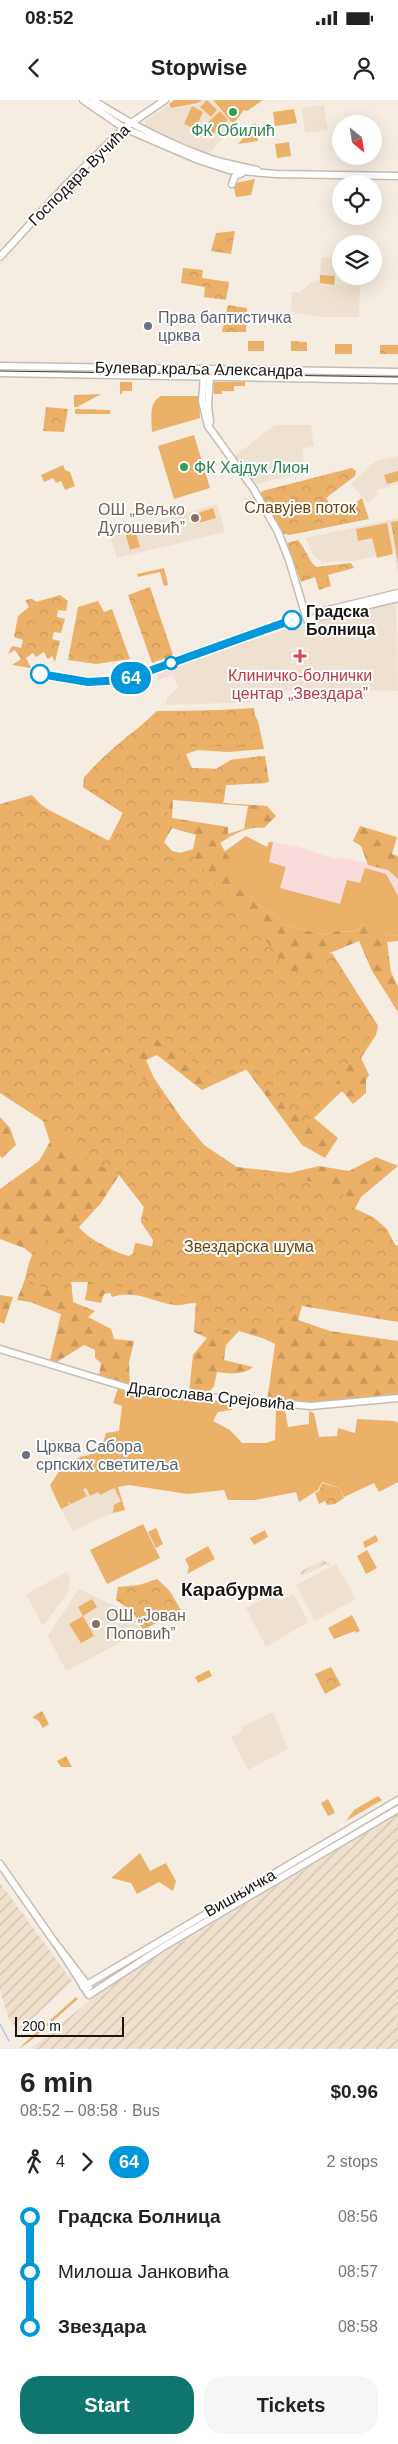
<!DOCTYPE html>
<meta charset="utf-8">
<style>
body{margin:0;font-family:Helvetica,sans-serif;background:#f6f6f6;color:#222;height:100vh;display:flex;flex-direction:column;font-size:19px;white-space:nowrap}
*{box-sizing:border-box;margin:0}
p{font-size:16px;color:#767676}
.icon{flex:none;width:28px;height:28px;fill:none;stroke:currentColor;stroke-width:2;stroke-linecap:round;stroke-linejoin:round}
.map{position:relative;height:1949px;overflow:hidden}
.drawer{display:flex;flex-direction:column;background:#fff;flex:1}
.drawer>*{flex:none}
.badge{padding:0 10px;border-radius:16px;font-size:18px;line-height:32px}
.needle{width:32px;rotate:150deg}
.controls{position:absolute;left:332px;top:15px;display:grid;gap:10px}
.controls a{display:grid;place-items:center;width:50px;height:50px;border-radius:50%;background:#fff;box-shadow:0 5px 20px #0002;font-size:25px}
.scale{position:absolute;left:15px;bottom:12px;width:109px;box-sizing:border-box;padding-left:5px;border:2px solid #171411;border-top:0;font-size:14px;line-height:18px;white-space:nowrap;color:#171411;-webkit-text-stroke:4px #fff;paint-order:stroke}
.map>.badge{position:absolute;translate:-50% -50%;box-shadow:0 0 0 2px #fff}
.legs{display:flex;align-items:center;gap:8px;height:55px;padding:0 20px;font-size:16px}
.legs p{margin-inline-start:auto}
.head{display:flex;align-items:center;justify-content:space-between;height:85px;padding:0 20px}
h1{font-size:28px;font-weight:700;line-height:38px}
.cta{display:flex;gap:10px;margin-top:auto;padding:10px 20px}
.cta a{flex:1;height:58px;border-radius:20px;background:#0f766e;color:#fff;font-size:20px;font-weight:700;line-height:58px;text-align:center}
.cta a+a{background:#f6f6f6;color:#222}
ul{padding:0 20px;list-style:none}
li{display:flex;align-items:center;gap:18px;height:55px;font-size:19px}
li i{display:grid;place-items:center;width:8px;height:100%;margin:0 6px;background:currentColor}
li i::after{content:'';width:12px;height:12px;margin:-6px;border:4px solid;border-radius:50%;background:#fff}
li p{margin-inline-start:auto}
li:first-child i{background:linear-gradient(#0000 50%,currentColor 0)}
li:last-child i{background:linear-gradient(currentColor 50%,#0000 0)}
.status{display:flex;justify-content:space-between;align-items:center;height:35px;padding:0 25px;background:#fff;direction:ltr}
.status svg{height:14px;fill:currentColor}
header{display:flex;justify-content:space-between;align-items:center;height:65px;padding:0 20px;background:#fff;font-size:22px;font-weight:700}
.map>svg:first-child{display:block}
</style>
<div class="status"><b>08:52</b><svg viewBox="0 0 49 12"><path d="M0 12V9h3v3zM5 12V6h3v6zM10 12V3h3v9zM15 12V0h3v12zM26 1h20v11H26zM47 4h2v5h-2z"/></svg></div>
<header><svg class="icon" aria-label="back" viewBox="0 0 24 24"><path d="M15 5l-7 7 7 7"/></svg>Stopwise<svg class="icon" aria-label="person" viewBox="0 0 24 24"><circle cx="12" cy="8" r="4"/><path d="M4 21q1-7 8-7t8 7"/></svg></header>
<div class="map">
<svg width="398" height="1949" viewBox="0 0 398 1949">
<defs>
<pattern id="industrial-furrows" width="10" height="10" patternUnits="userSpaceOnUse" patternTransform="scale(1.25)"><rect width="10" height="10" fill="#f0e1ce"/><path d="M-1 1l2-2M0 10L10 0M9 11l2-2" fill="none" stroke="#cdc0b0"/></pattern>
<pattern id="forest-firs" width="22" height="20" patternUnits="userSpaceOnUse" patternTransform="scale(1.25)"><rect width="22" height="20" fill="#ecb169"/><path d="M5 1l3.5 6h-7zM16 11l3.5 6h-7z" fill="#ca975a"/></pattern>
<pattern id="park-crowns" width="20" height="18" patternUnits="userSpaceOnUse" patternTransform="scale(1.25)"><rect width="20" height="18" fill="#ecb169"/><path d="M2 6a3 3 0 1 1 6 0M12 15a3 3 0 1 1 6 0" fill="none" stroke="#ca975a"/></pattern>
</defs>
<rect width="100%" height="100%" fill="#f5ece2"/>
<g fill="#f7dcdb">
<polygon points="170,567 174,575 158,580 157,571"/>
<polygon points="273,742 299,747 334,759 344,758 393,769 398,778 398,834 384,816 278,798 269,762"/>
</g>
<g fill="url(#industrial-furrows)">
<polygon points="323,1460 331,1464 327,1466 326,1464 302,1476 300,1472"/>
<polygon points="398,1714 398,1949 30,1949 94,1897 126,1875"/>
<polygon points="0,1783 72,1881 19,1931 9,1920 0,1890"/>
</g>
<g fill="#efe1d1">
<polygon points="202,0 212,0 233,25 209,54 145,26 145,21 168,5 171,8 199,4"/>
<polygon points="324,5 328,30 305,33 302,8"/>
<polygon points="322,157 337,158 335,184 360,185 359,217 321,217 291,212 292,192 300,192 313,181 319,180"/>
<polygon points="275,325 311,325 314,346 302,349 304,360 297,365 302,373 256,384 235,356"/>
<polygon points="398,356 398,383 376,391 378,394 368,403 351,384 376,361"/>
<polygon points="217,404 225,432 117,458 110,435"/>
<polygon points="398,418 398,473 394,452 353,461 322,462 314,456 305,438"/>
<polygon points="396,503 398,591 316,589 259,592 256,595 256,602 166,605 167,598 178,587 170,567 270,534"/>
<polygon points="117,1387 125,1410 107,1415 73,1431 50,1389"/>
<polygon points="336,1464 356,1499 315,1521 296,1485"/>
<polygon points="67,1472 70,1480 68,1492 43,1526 26,1494"/>
<polygon points="79,1489 123,1510 126,1516 132,1514 142,1531 66,1571 48,1536"/>
<polygon points="274,1493 279,1501 294,1494 308,1522 266,1547 246,1508"/>
<polygon points="273,1612 288,1649 248,1670 231,1637 242,1632 241,1627"/>
</g>
<g fill="#ecb169">
<polygon points="174,0 202,0 198,3 171,8 169,4"/>
<polygon points="207,0 217,10 211,17 200,7"/>
<polygon points="213,0 263,0 247,11 244,10 233,24"/>
<polygon points="192,6 203,12 195,29 184,24"/>
<polygon points="294,9 297,23 275,26 273,12"/>
<polygon points="220,11 228,20 212,35 204,26"/>
<polygon points="256,23 258,41 238,44"/>
<polygon points="289,42 291,56 277,58 275,44"/>
<polygon points="255,79 251,95 236,97 234,88 236,83"/>
<polygon points="320,175 335,176 334,185 320,183"/>
<polygon points="120,282 132,282 132,291 122,291 122,294 120,294"/>
<polygon points="214,282 245,282 245,286 234,286 234,291 222,291 222,294 214,294"/>
<polygon points="101,294 77,307 74,307 74,295"/>
<path d="M 161,296 L 199,296 L 200,318 L 152,332 C 152,319 148,303 161,296 Z"/>
<polygon points="75,309 110,310 110,314 75,314"/>
<polygon points="194,335 210,388 174,399 158,346"/>
<polygon points="63,365 65,370 70,372 75,386 65,390 61,381 56,383 53,378 44,382 41,375"/>
<polygon points="398,371 398,381 387,384 384,375"/>
<polygon points="213,408 216,418 195,424 192,415"/>
<polygon points="387,423 393,454 377,458 372,438 358,441 356,429"/>
<polygon points="135,429 140,447 130,450 125,432"/>
<polygon points="164,468 168,485 164,486 160,472 138,477 137,474"/>
<polygon points="246,736 267,747 269,742 273,742 269,762 286,767 280,788 340,804 347,780 360,783 365,768 386,774 398,796 398,836 380,833 380,828 361,824 359,832 337,831 324,835 279,823 278,818 256,803 224,752"/>
<polygon points="118,1288 135,1292 234,1303 232,1310 218,1312 213,1321 230,1330 242,1343 266,1343 275,1340 276,1309 285,1310 288,1327 309,1324 309,1311 314,1313 319,1337 337,1336 338,1328 355,1333 357,1319 394,1321 398,1323 398,1382 379,1392 374,1383 344,1397 339,1388 322,1382 318,1390 299,1402 296,1392 255,1400 228,1400 224,1390 188,1394 129,1385 118,1387 125,1410 113,1413 114,1405 121,1401 114,1388 100,1395 98,1392 90,1396 86,1388 83,1389 87,1396 71,1404 68,1402 69,1405 61,1409 50,1385 62,1367 80,1357 89,1355 102,1346 106,1333 119,1331 122,1306 113,1303"/>
<polygon points="143,1424 160,1458 107,1484 90,1450"/>
<polygon points="156,1428 163,1444 156,1448 148,1432"/>
<polygon points="265,1430 268,1437 254,1445 250,1438"/>
<polygon points="208,1446 215,1459 187,1474 189,1467 185,1459"/>
<polygon points="367,1450 377,1468 366,1474 357,1456"/>
<polygon points="92,1499 97,1507 83,1516 78,1507"/>
<polygon points="352,1515 360,1531 356,1533 355,1531 334,1539 328,1528"/>
<polygon points="83,1516 94,1536 81,1543 69,1524"/>
<polygon points="209,1570 212,1576 198,1583 195,1577"/>
<polygon points="378,1696 382,1700 346,1721 354,1710"/>
<polygon points="328,1699 335,1713 328,1716 321,1703"/>
<polygon points="140,1753 150,1771 166,1763 176,1781 173,1791 159,1782 137,1794 131,1783 111,1778"/>
<polygon points="76,1897 78,1899 29,1942 18,1949"/>
</g>
<g fill="url(#forest-firs)" fill-rule="evenodd">
<polygon points="398,421 398,463 391,422"/>
<path d="M 252,610 L 258,621 L 264,649 L 228,652 L 198,650 L 186,654 L 192,668 L 216,669 L 231,660 L 265,656 L 269,682 L 226,685 L 223,703 L 267,706 L 276,716 L 264,728 C 246,726 233,735 220,743 L 256,803 L 278,818 L 279,823 L 324,835 L 337,831 L 359,832 L 361,824 L 380,827 L 380,833 L 398,836 L 398,841 L 387,842 L 391,872 L 398,887 L 398,912 L 372,871 L 359,841 L 330,853 L 378,926 L 376,935 L 361,958 L 369,975 L 366,980 L 366,993 L 353,1004 L 342,991 L 314,1018 L 338,1038 L 325,1058 L 302,1045 L 246,969 L 202,990 L 157,955 L 146,960 L 154,978 L 182,1019 L 204,1045 L 237,1067 L 290,1073 L 319,1066 L 349,1071 L 376,1057 L 398,1066 L 361,1097 L 355,1109 C 375,1117 385,1125 395,1145 L 398,1146 L 398,1222 L 302,1206 L 298,1220 L 330,1231 L 398,1241 L 398,1296 L 331,1305 L 267,1302 L 275,1244 L 265,1239 L 239,1231 L 226,1245 L 224,1260 L 253,1267 C 244,1275 229,1274 217,1272 L 214,1286 L 207,1295 L 189,1292 L 193,1255 L 207,1238 L 194,1232 L 196,1203 C 189,1203 181,1206 175,1205 C 153,1202 135,1189 112,1197 L 110,1193 L 104,1194 L 101,1203 L 85,1200 L 88,1182 L 71,1182 L 73,1202 L 95,1211 L 88,1217 L 111,1229 L 114,1239 L 134,1241 L 129,1263 L 130,1287 L 99,1276 L 101,1263 L 95,1258 L 95,1250 L 84,1245 L 57,1262 L 50,1260 L 61,1214 L 30,1202 L 17,1200 L 34,1156 L 24,1148 L 0,1139 L 0,1089 L 39,1061 L 50,1042 L 43,1021 L 0,993 L 0,704 L 32,695 L 43,707 L 109,741 L 123,713 L 83,687 L 84,677 L 157,611 ZM 173,700 L 248,706 L 244,729 L 228,734 L 228,727 L 172,718 ZM 172,728 L 196,735 L 193,749 L 180,753 L 172,751 L 164,742 ZM 119,1075 L 144,1107 L 141,1122 L 153,1140 L 152,1147 L 135,1143 L 133,1153 L 129,1156 C 116,1153 86,1138 79,1127 L 101,1103 Z"/>
<polygon points="360,726 397,737 392,754 398,756 398,779 388,770 368,765 361,746 353,741"/>
<polygon points="0,1017 10,1028 16,1045 2,1058 0,1056"/>
<polygon points="0,1195 13,1197 4,1224 0,1222"/>
</g>
<g fill="url(#park-crowns)">
<polygon points="235,131 231,154 211,151 216,133"/>
<polygon points="183,168 203,170 202,178 229,182 226,200 204,197 205,187 181,183"/>
<polygon points="228,205 247,208 246,232 222,232"/>
<rect x="248" y="241" width="16" height="10"/>
<polygon points="291,241 307,242 307,251 291,251"/>
<rect x="335" y="244" width="17" height="10"/>
<rect x="380" y="245" width="18" height="9"/>
<polygon points="46,307 68,309 64,332 43,331"/>
<polygon points="352,368 356,371 355,376 326,398 338,415 362,398 369,419 289,435 281,433 260,395 262,391"/>
<path d="M 298,440 C 305,448 309,461 316,467 L 351,463 L 354,468 L 328,475 L 331,486 L 319,490 L 315,477 L 301,482 L 287,443 Z"/>
<polygon points="150,487 173,555 152,563 128,495"/>
<polygon points="60,495 68,501 66,511 58,510 57,517 65,519 61,533 54,532 52,539 60,541 55,562 52,556 48,559 44,552 36,557 33,553 26,558 31,568 12,565 21,559 15,550 8,554 12,546 21,548 23,540 14,537 18,516 29,507 25,500 32,499 36,502"/>
<polygon points="98,501 104,512 112,509 130,559 96,564 68,560 78,507"/>
<path d="M 254,608 L 259,645 L 187,647 L 176,663 L 191,668 L 216,669 L 231,660 L 262,656 L 267,683 L 226,685 L 224,701 L 171,697 L 161,751 L 191,754 C 204,775 223,788 239,805 C 258,827 273,851 290,874 L 332,853 L 378,926 L 306,1024 L 247,969 L 219,982 L 160,934 L 145,939 L 123,960 L 162,996 L 204,1045 L 231,1071 L 259,1072 L 294,1077 L 340,1090 L 355,1109 L 373,1117 L 387,1129 L 395,1145 L 398,1146 L 398,1218 L 299,1203 L 276,1227 L 194,1232 L 196,1203 L 199,1198 L 89,1182 L 71,1182 L 73,1202 L 25,1179 C 33,1145 36,1143 68,1131 L 126,1157 L 132,1157 L 137,1149 L 136,1143 L 154,1147 L 155,1138 L 141,1119 L 144,1107 L 118,1073 L 116,1074 L 73,1051 L 55,1033 L 48,1021 L 0,991 L 0,706 L 33,699 L 50,711 L 109,741 L 123,713 L 83,687 C 84,684 84,679 86,676 C 96,661 146,619 162,613 Z"/>
<polygon points="322,1383 339,1388 344,1398 335,1404 327,1405 325,1401 319,1404 315,1393 319,1391"/>
<polygon points="376,1435 378,1441 365,1448 363,1442"/>
<polygon points="157,1479 169,1490 181,1510 143,1530 132,1511 116,1500 118,1487 139,1485"/>
<polygon points="331,1567 341,1585 325,1594 315,1574"/>
<polygon points="42,1611 49,1624 43,1628 38,1620 33,1618 34,1616"/>
<polygon points="66,1656 72,1667 61,1667 57,1661"/>
</g>
<g fill="none" stroke-linecap="round" stroke-linejoin="round">
<polyline stroke="#8eb0f9" stroke-width="1" points="0,1924 9,1941"/>
<g stroke="#c5bdb3" stroke-width="9">
<g id="major">
<polyline points="83,0 124,28 196,59 229,70 276,74 398,76"/>
<path d="M 93,0 C 130,24 169,44 211,59 C 226,64 241,66 257,70"/>
<polyline points="232,84 235,76 242,73"/>
<polyline points="0,157 64,87 124,28 165,0"/>
<polyline points="0,266 398,272"/>
<polyline points="0,273 398,280"/>
<polyline points="204,275 202,301 208,326 253,388 278,432 289,460 307,520 398,498"/>
<polyline points="210,275 208,306 210,322"/>
<polyline points="324,511 398,493"/>
<polyline points="0,1249 139,1291 311,1306 398,1298"/>
<polyline points="0,1764 53,1840 89,1887"/>
<polyline points="59,1848 89,1895 163,1847 398,1709"/>
<polyline points="83,1887 398,1700"/>
</g>
</g>
<use href="#major" stroke="#fff" stroke-width="6"/>
<polyline stroke="#37332f" stroke-width="1" points="0,271 398,277"/>
</g>
<g fill="none" stroke-linecap="round" stroke-linejoin="round">
<g stroke="#fff" stroke-width="11">
<polyline id="line-1" points="40,574 88,582 124,580 292,520"/>
</g>
<use href="#line-1" stroke="#0098da" stroke-width="8"/>
</g>
<g fill="#2e9e5b" stroke="#fff" stroke-width="2">
<circle cx="233" cy="12" r="5"/>
<circle cx="184" cy="367" r="5"/>
</g>
<g fill="#6b7280" stroke="#fff" stroke-width="2">
<circle cx="148" cy="226" r="5"/>
<circle cx="26" cy="1355" r="5"/>
</g>
<g fill="#8d6e63" stroke="#fff" stroke-width="2">
<circle cx="195" cy="418" r="5"/>
<circle cx="96" cy="1524" r="5"/>
</g>
<g fill="#fff" stroke="#0098da" stroke-width="2.5">
<circle cx="292" cy="520" r="9"/>
<circle cx="171" cy="563" r="6"/>
<circle cx="40" cy="574" r="9"/>
</g>
<path fill="#e0444e" stroke="#fff" stroke-width="2" d="M297.5 548.5h5v5h5v5h-5v5h-5v-5h-5v-5h5z"/>
<g text-anchor="middle" dominant-baseline="central" stroke-width="4" stroke-linejoin="round" paint-order="stroke">
<g font-size="16" fill="#27864d" stroke="#fff">
<text x="233" y="30">ФК Обилић</text>
<text x="194" y="367" text-anchor="start">ФК Хајдук Лион</text>
</g>
<g font-size="16" fill="#171411" stroke="#fff">
<text transform="translate(79 75) rotate(-45)">Господара Вучића</text>
<text transform="translate(199 269) rotate(1)">Булевар краља Александра</text>
<text transform="translate(211 1296) rotate(6)">Драгослава Срејовића</text>
<text transform="translate(240 1793) rotate(-30)">Вишњичка</text>
</g>
<g font-size="16" fill="#5b616d" stroke="#fff" text-anchor="start">
<text x="158" y="217">Прва баптистичка<tspan x="158" dy="18">црква</tspan></text>
<text x="36" y="1346">Црква Сабора<tspan x="36" dy="18">српских светитеља</tspan></text>
</g>
<g font-size="16" fill="#6c450c" stroke="#fff">
<text x="300" y="407">Славујев поток</text>
<text x="249" y="1146">Звездарска шума</text>
</g>
<g font-size="16" fill="#785e54" stroke="#fff" text-anchor="end">
<text x="185" y="409">ОШ „Вељко<tspan x="185" dy="18">Дугошевић”</tspan></text>
<text x="106" y="1515" text-anchor="start">ОШ „Јован<tspan x="106" dy="18">Поповић”</tspan></text>
</g>
<g font-size="16" font-weight="bold" fill="#171411" stroke="#fff" text-anchor="start">
<text x="306" y="511">Градска<tspan x="306" dy="18">Болница</tspan></text>
</g>
<g font-size="16" fill="#be3a42" stroke="#fff">
<text x="300" y="575">Клиничко-болнички<tspan x="300" dy="18">центар „Звездара”</tspan></text>
</g>
<g font-size="19" font-weight="bold" fill="#171411" stroke="#fff">
<text x="232" y="1489">Карабурма</text>
</g>
</g>
</svg>
<div class="controls">
<a><svg class="needle" viewBox="-14 -14 28 28"><path d="M0-13l5 13h-10z" fill="#e53935"/><path d="M0 13l5-13h-10z" fill="#767676"/></svg></a>
<a><svg class="icon" aria-label="locate" viewBox="0 0 24 24"><circle cx="12" cy="12" r="6"/><path d="M12 2v4M12 18v4M2 12h4M18 12h4"/></svg></a>
<a><svg class="icon" aria-label="layers" viewBox="0 0 24 24"><path d="M12 4l9 5-9 5-9-5zM3 14l9 5 9-5"/></svg></a>
</div>
<div class="scale">200 m</div>
<b class="badge" style="left:131px;top:578px;background:#0098da;color:#fff">64</b>
</div>
<section class="drawer">
<div class="head"><div><h1>6 min</h1><p>08:52 – 08:58 · Bus</p></div><b>$0.96</b></div>
<div class="legs"><svg class="icon" aria-label="walk" viewBox="0 0 24 24"><circle cx="13" cy="4" r="2"/><path d="M13 8l-2 6 4 7M11 14l-3 7M7 12l3-4h3l4 4"/></svg>4<svg class="icon" aria-label="forward" viewBox="0 0 24 24"><path d="M9 5l7 7-7 7"/></svg><b class="badge" style="background:#0098da;color:#fff">64</b><p>2 stops</p></div>
<ul>
<li><i style="color:#0098da"></i><b>Градска Болница</b><p>08:56</p></li>
<li><i style="color:#0098da"></i><span>Милоша Јанковића</span><p>08:57</p></li>
<li><i style="color:#0098da"></i><b>Звездара</b><p>08:58</p></li>
</ul>
<div class="cta"><a>Start</a><a>Tickets</a></div>
</section>
